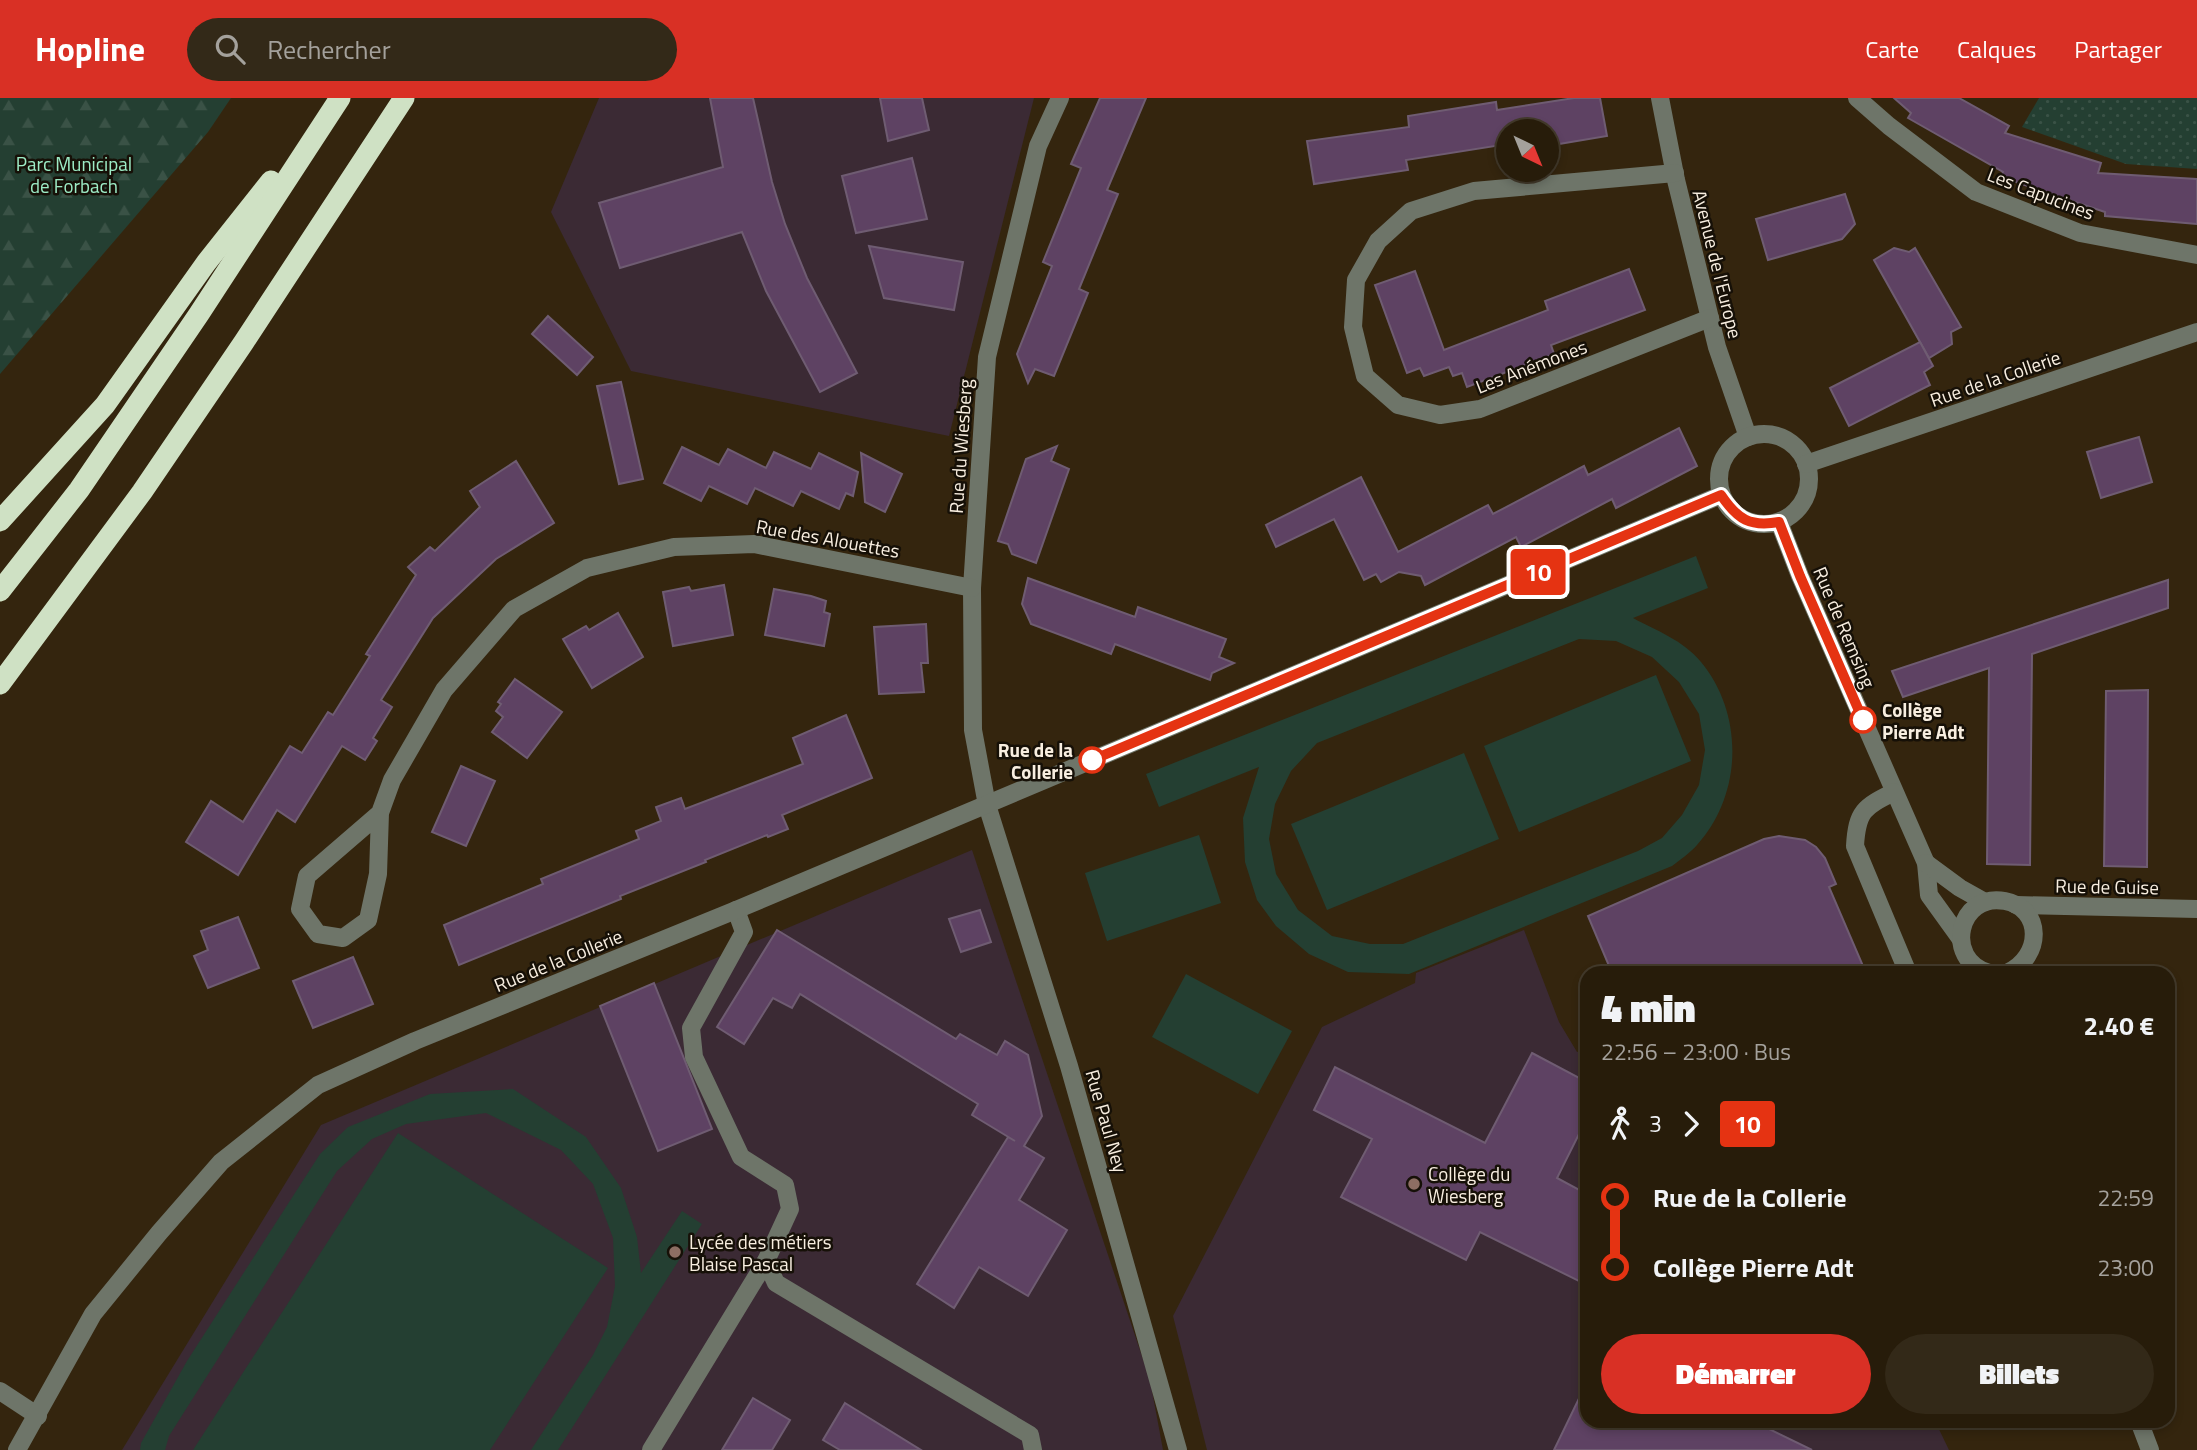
<!DOCTYPE html>
<html lang="fr">
<meta charset="utf-8">
<style>
body{margin:0;font-family:"Titillium Web",sans-serif;background:#332918;color:#f1f3f6;height:100vh;display:flex;flex-direction:column;font-size:26px;white-space:nowrap}
*{box-sizing:border-box;margin:0}
p{font-size:23px;color:#a4a19c}
.icon{flex:none;width:38px;height:38px;fill:none;stroke:currentColor;stroke-width:2;stroke-linecap:round;stroke-linejoin:round}
.map{position:relative;flex:1;overflow:hidden}
.panel{position:absolute;left:1580px;top:868px;width:595px;height:462px;display:flex;flex-direction:column;background:#271c0a;border-radius:21px;box-shadow:0 4px 10px #0003,0 0 0 2px #433a2b}
.panel>*{flex:none}
.badge{padding:0 14px;border-radius:5px;font-size:24px;line-height:46px}
.needle{width:46px;rotate:137deg}
.tools{position:absolute;left:1496px;top:21px;display:grid;gap:14px}
.tools a{display:grid;place-items:center;width:63px;height:63px;border-radius:50%;background:#271c0a;box-shadow:0 4px 10px #0003,0 0 0 2px #433a2b;font-size:35px}
.map>.badge{position:absolute;translate:-50% -50%;box-shadow:0 0 0 4px #fff}
.legs{display:flex;align-items:center;gap:10px;height:77px;padding:0 21px;font-size:23px}
.legs p{margin-inline-start:auto}
.head{display:flex;align-items:center;justify-content:space-between;height:119px;padding:0 21px}
h1{font-size:38px;font-weight:800;line-height:52px}
.cta{display:flex;gap:14px;margin-top:auto;padding:14px 21px}
.cta a{flex:1;height:80px;border-radius:42px;background:#d93025;color:#fff;font-size:28px;font-weight:800;line-height:80px;text-align:center}
.cta a+a{background:#332918;color:#f1f3f6}
ul{padding:0 21px;list-style:none}
li{display:flex;align-items:center;gap:24px;height:70px;font-size:26px}
li i{display:grid;place-items:center;width:10px;height:100%;margin:0 9px;background:currentColor}
li i::after{content:'';width:18px;height:18px;margin:-9px;border:5px solid;border-radius:50%;background:#271c0a}
li p{margin-inline-start:auto}
li:first-child i{background:linear-gradient(#0000 50%,currentColor 0)}
li:last-child i{background:linear-gradient(currentColor 50%,#0000 0)}
header{display:flex;align-items:center;gap:42px;box-sizing:border-box;height:98px;padding:0 35px;background:#d93025;color:#fff}
header strong{font-size:33px}
nav{display:flex;gap:38px;margin-inline-start:auto;font-size:24px}
.search{width:490px;height:63px;background:#332918;display:flex;align-items:center;gap:18px;box-sizing:border-box;padding:0 24px;border-radius:38px;color:#a4a19c;font-size:26px}
.map>svg:first-child{display:block}
</style>
<header>
<strong>Hopline</strong>
<div class="search"><svg class="icon" aria-label="search" viewBox="0 0 24 24"><circle cx="10" cy="10" r="6"/><path d="M15 15l6 6"/></svg>Rechercher</div>
<nav><a>Carte</a><a>Calques</a><a>Partager</a></nav>
</header>
<div class="map">
<svg width="2197" height="1352" viewBox="0 0 2197 1352">
<defs>
<pattern id="grass-dots" width="8" height="8" patternUnits="userSpaceOnUse" patternTransform="scale(1.75)"><rect width="8" height="8" fill="#243f32"/><path d="M2 2h.1M6 6h.1" fill="none" stroke="#3a5246" stroke-width="1.8" stroke-linecap="round"/></pattern>
<pattern id="forest-firs" width="22" height="20" patternUnits="userSpaceOnUse" patternTransform="scale(1.75)"><rect width="22" height="20" fill="#243f32"/><path d="M5 1l3.5 6h-7zM16 11l3.5 6h-7z" fill="#3a5246"/></pattern>
</defs>
<rect width="100%" height="100%" fill="#34250e"/>
<g fill="#3b2a34">
<polygon points="599,0 1034,0 949,338 631,273 551,114"/>
<polygon points="972,752 1150,1282 1163,1352 122,1352 321,1027"/>
<polygon points="1524,832 1559,924 1577,954 1587,951 1587,1323 1935,1323 1949,1352 1207,1352 1173,1218 1322,929 1415,885 1416,875"/>
</g>
<polygon fill="url(#grass-dots)" points="2039,0 2197,0 2197,71 2126,66 2022,29"/>
<polygon fill="url(#forest-firs)" points="0,0 231,0 208,34 0,276"/>
<g fill="#243f32" fill-rule="evenodd">
<path d="M 1696,458 L 1708,490 L 1633,520 C 1657,533 1683,542 1701,564 C 1744,616 1743,696 1697,747 C 1690,755 1680,762 1672,768 L 1409,876 L 1348,874 L 1309,856 L 1276,828 L 1257,802 L 1245,764 L 1243,720 L 1259,669 L 1159,709 L 1146,676 ZM 1579,541 L 1616,543 L 1652,559 L 1679,584 L 1699,616 L 1705,652 L 1699,687 L 1682,717 L 1662,740 L 1638,753 L 1403,846 L 1370,846 L 1332,838 L 1298,812 L 1276,776 L 1269,741 L 1275,706 L 1291,673 L 1317,645 Z"/>
<polygon points="1656,577 1691,663 1519,734 1484,648"/>
<polygon points="1464,655 1499,741 1327,812 1291,726"/>
<polygon points="1199,737 1221,805 1107,843 1085,775"/>
<polygon points="1186,876 1292,933 1258,996 1152,939"/>
<polygon points="513,991 586,1039 621,1090 637,1139 641,1175 682,1113 702,1126 558,1352 531,1352 593,1257 607,1229 615,1188 613,1140 593,1086 561,1052 486,1015 406,1026 372,1041 337,1073 169,1338 165,1352 140,1352 141,1345 187,1263 320,1056 348,1029 430,996"/>
<polygon points="398,1035 608,1170 490,1352 193,1352"/>
</g>
<g fill="#5e4263" stroke="#6f5c72" stroke-width="2">
<polygon points="710,0 753,0 772,84 785,126 807,180 857,275 820,294 766,193 742,134 620,170 599,105 723,69"/>
<polygon points="880,0 922,0 929,32 888,43"/>
<polygon points="1100,0 1146,0 1107,92 1118,96 1079,191 1088,195 1054,278 1035,271 1028,285 1017,256 1052,168 1043,164 1081,70 1071,66"/>
<polygon points="1574,0 1600,0 1607,38 1547,48 1547,33 1508,33 1508,46 1406,62 1408,72 1314,86 1307,43 1409,29 1408,18 1496,4 1497,12"/>
<polygon points="1894,0 1959,0 2009,28 2005,35 2101,65 2098,75 2197,81 2197,126 2105,118 2105,114 2001,79 2003,74 1908,20 1911,15"/>
<polygon points="912,60 927,121 856,135 842,78"/>
<polygon points="1845,96 1855,126 1842,141 1768,162 1756,121"/>
<polygon points="869,148 963,164 954,212 884,200"/>
<polygon points="1894,150 1909,154 1915,150 1961,229 1951,234 1952,246 1929,260 1874,162"/>
<polygon points="1629,171 1645,212 1551,247 1554,256 1467,289 1462,275 1453,278 1449,269 1424,278 1420,270 1407,275 1375,187 1415,173 1444,252 1548,212 1545,203"/>
<polygon points="548,218 593,259 577,277 532,236"/>
<polygon points="1920,244 1933,268 1924,274 1930,287 1849,328 1830,290"/>
<polygon points="621,284 643,381 619,386 597,288"/>
<polygon points="1679,330 1697,368 1616,410 1612,401 1521,449 1516,439 1425,487 1421,478 1399,474 1381,484 1376,476 1364,482 1334,421 1276,449 1266,427 1361,379 1398,454 1488,407 1493,416 1584,368 1588,377"/>
<polygon points="2139,339 2152,384 2101,400 2087,354"/>
<polygon points="1057,348 1051,363 1069,371 1036,465 1012,456 1008,446 998,443 1026,361"/>
<polygon points="682,349 719,367 728,351 766,370 774,354 811,371 819,355 858,374 853,398 846,395 839,411 801,393 793,408 755,390 747,406 709,388 701,403 664,385"/>
<polygon points="861,355 902,376 885,414 865,404"/>
<polygon points="516,363 554,425 496,461 433,520 381,602 392,609 373,640 377,643 365,662 342,648 295,724 277,712 238,777 186,744 211,703 243,724 290,648 302,655 328,614 333,617 370,558 366,556 416,477 408,469 430,449 435,453 480,409 470,393"/>
<polygon points="1028,480 1135,519 1138,509 1226,541 1219,559 1234,565 1212,575 1210,582 1115,546 1111,556 1031,526 1022,506"/>
<polygon points="2168,482 2168,510 2032,556 2030,767 1987,766 1989,570 1903,599 1892,573"/>
<polygon points="724,487 733,537 673,548 663,494 689,489 691,493"/>
<polygon points="774,491 811,498 826,503 824,514 830,516 824,548 765,537"/>
<polygon points="618,515 643,559 592,590 563,541 586,528 589,532"/>
<polygon points="926,526 928,565 921,565 924,594 879,596 874,529"/>
<polygon points="515,581 562,614 527,660 492,634 503,619 496,613 501,606 498,604"/>
<polygon points="2148,592 2147,769 2104,768 2106,593"/>
<polygon points="846,617 872,680 782,717 788,731 768,739 767,737 705,762 706,764 620,798 621,801 459,867 444,827 543,786 541,781 639,741 636,733 661,723 656,709 681,700 685,711 803,666 793,640"/>
<polygon points="461,668 495,683 466,748 432,734"/>
<polygon points="1779,738 1805,742 1816,749 1825,760 1836,786 1829,789 1866,875 1612,875 1588,818 1764,741"/>
<polygon points="980,812 991,844 961,854 949,821"/>
<polygon points="238,819 259,870 208,890 194,858 208,852 201,833"/>
<polygon points="777,832 956,941 960,936 997,957 1005,943 1028,957 1042,1018 1024,1048 1044,1060 1019,1102 1067,1132 1028,1198 979,1169 954,1210 917,1186 1008,1039 1015,1043 972,1017 978,1006 800,896 792,910 773,900 744,946 717,929"/>
<polygon points="353,859 373,906 313,930 293,883"/>
<polygon points="654,885 712,1031 658,1053 600,908"/>
<polygon points="1532,955 1587,984 1587,1020 1557,1080 1587,1096 1587,1187 1480,1134 1466,1162 1341,1099 1372,1041 1314,1012 1335,969 1485,1045"/>
<polygon points="1587,1284 1587,1323 1753,1323 1812,1352 1554,1352"/>
<polygon points="753,1300 790,1322 772,1352 722,1352"/>
<polygon points="845,1305 921,1352 840,1352 823,1342"/>
</g>
<g fill="none" stroke-linecap="round" stroke-linejoin="round">
<g stroke="#6e7569" stroke-width="18">
<polyline points="1060,0 1038,48 987,259 972,490 973,632 987,707 1069,968 1178,1352"/>
<polyline points="1660,0 1676,82 1717,249 1748,339"/>
<polyline points="1857,0 1889,28 1976,94 2080,135 2197,157"/>
<polyline points="1675,75 1474,93 1411,113 1378,143 1356,182 1353,229 1365,278 1398,307 1440,317 1480,311 1710,220"/>
<circle cx="1764" cy="381" r="45"/>
<polyline points="1806,366 2197,234"/>
<polyline points="1779,424 1800,478 1926,765 1929,797 1960,840"/>
<path d="M 1894,694 C 1864,709 1857,713 1855,748 L 1908,875"/>
<polyline points="380,715 307,778 300,811 318,836 343,840 368,822 378,776 380,715 392,682 444,592 514,511 587,470 674,449 754,446 972,490"/>
<polyline points="1926,765 1960,790 1985,804"/>
<polyline points="2016,807 2197,811"/>
<polyline points="736,812 744,834 691,930 694,959 741,1059 785,1087 790,1111 766,1163 776,1185 1030,1337 1033,1352"/>
<path d="M 1989,875 C 1943,862 1958,794 2005,803 C 2043,810 2043,859 2007,875"/>
<polyline points="0,1293 38,1318"/>
<polyline points="2139,1323 2150,1352"/>
<polyline points="17,1352 93,1216 159,1135 221,1064 318,987 415,943 736,812 1721,397"/>
<polyline points="651,1352 766,1163"/>
</g>
<g stroke="#cfe1c4" stroke-width="21">
<polyline points="0,423 105,307 206,165 271,83"/>
<polyline points="0,493 79,392 199,216 340,0"/>
<polyline points="0,586 142,394 244,244 404,0"/>
</g>
</g>
<g fill="none" stroke-linecap="round" stroke-linejoin="round">
<g stroke="#fff" stroke-width="16">
<path id="line-1" d="M 1092,662 L 1721,397 C 1738,422 1750,429 1779,424 L 1800,478 L 1863,622"/>
</g>
<use href="#line-1" stroke="#e53312" stroke-width="10"/>
</g>
<g fill="#fff" stroke="#e53312" stroke-width="3.5">
<circle cx="1863" cy="622" r="12"/>
<circle cx="1092" cy="662" r="12"/>
</g>
<g fill="#8d6e63" stroke="#161007" stroke-width="2.5">
<circle cx="1414" cy="1086" r="7"/>
<circle cx="675" cy="1154" r="7"/>
</g>
<g text-anchor="middle" dominant-baseline="central" stroke-width="5" stroke-linejoin="round" paint-order="stroke">
<g font-size="19" fill="#9decc6" stroke="#161007">
<text x="74" y="65">Parc Municipal<tspan x="74" dy="22">de Forbach</tspan></text>
</g>
<g font-size="19" fill="#f8eee0" stroke="#161007">
<text transform="translate(2041 95) rotate(21)">Les Capucines</text>
<text transform="translate(1718 166) rotate(76)">Avenue de l'Europe</text>
<text transform="translate(1531 268) rotate(-21)">Les Anémones</text>
<text transform="translate(1995 280) rotate(-19)">Rue de la Collerie</text>
<text transform="translate(960 348) rotate(-86)">Rue du Wiesberg</text>
<text transform="translate(828 440) rotate(10)">Rue des Alouettes</text>
<text transform="translate(1845 529) rotate(67)">Rue de Remsing</text>
<text transform="translate(2107 788) rotate(1)">Rue de Guise</text>
<text transform="translate(558 862) rotate(-22)">Rue de la Collerie</text>
<text transform="translate(1107 1023) rotate(74)">Rue Paul Ney</text>
</g>
<g font-size="19" font-weight="bold" fill="#f8eee0" stroke="#161007" text-anchor="start">
<text x="1882" y="611">Collège<tspan x="1882" dy="22">Pierre Adt</tspan></text>
<text x="1073" y="651" text-anchor="end">Rue de la<tspan x="1073" dy="22">Collerie</tspan></text>
</g>
<g font-size="19" fill="#f8eee0" stroke="#161007" text-anchor="start">
<text x="1428" y="1075">Collège du<tspan x="1428" dy="22">Wiesberg</tspan></text>
<text x="689" y="1143">Lycée des métiers<tspan x="689" dy="22">Blaise Pascal</tspan></text>
</g>
</g>
</svg>
<div class="tools">
<a><svg class="needle" viewBox="-14 -14 28 28"><path d="M0-13l5 13h-10z" fill="#e53935"/><path d="M0 13l5-13h-10z" fill="#a4a19c"/></svg></a>
</div>
<b class="badge" style="left:1538px;top:474px;background:#e53312;color:#fff">10</b>
<section class="panel">
<div class="head"><div><h1>4 min</h1><p>22:56 – 23:00 · Bus</p></div><b>2.40 €</b></div>
<div class="legs"><svg class="icon" aria-label="walk" viewBox="0 0 24 24"><circle cx="13" cy="4" r="2"/><path d="M13 8l-2 6 4 7M11 14l-3 7M7 12l3-4h3l4 4"/></svg>3<svg class="icon" aria-label="forward" viewBox="0 0 24 24"><path d="M9 5l7 7-7 7"/></svg><b class="badge" style="background:#e53312;color:#fff">10</b></div>
<ul>
<li><i style="color:#e53312"></i><b>Rue de la Collerie</b><p>22:59</p></li>
<li><i style="color:#e53312"></i><b>Collège Pierre Adt</b><p>23:00</p></li>
</ul>
<div class="cta"><a>Démarrer</a><a>Billets</a></div>
</section>
</div>
